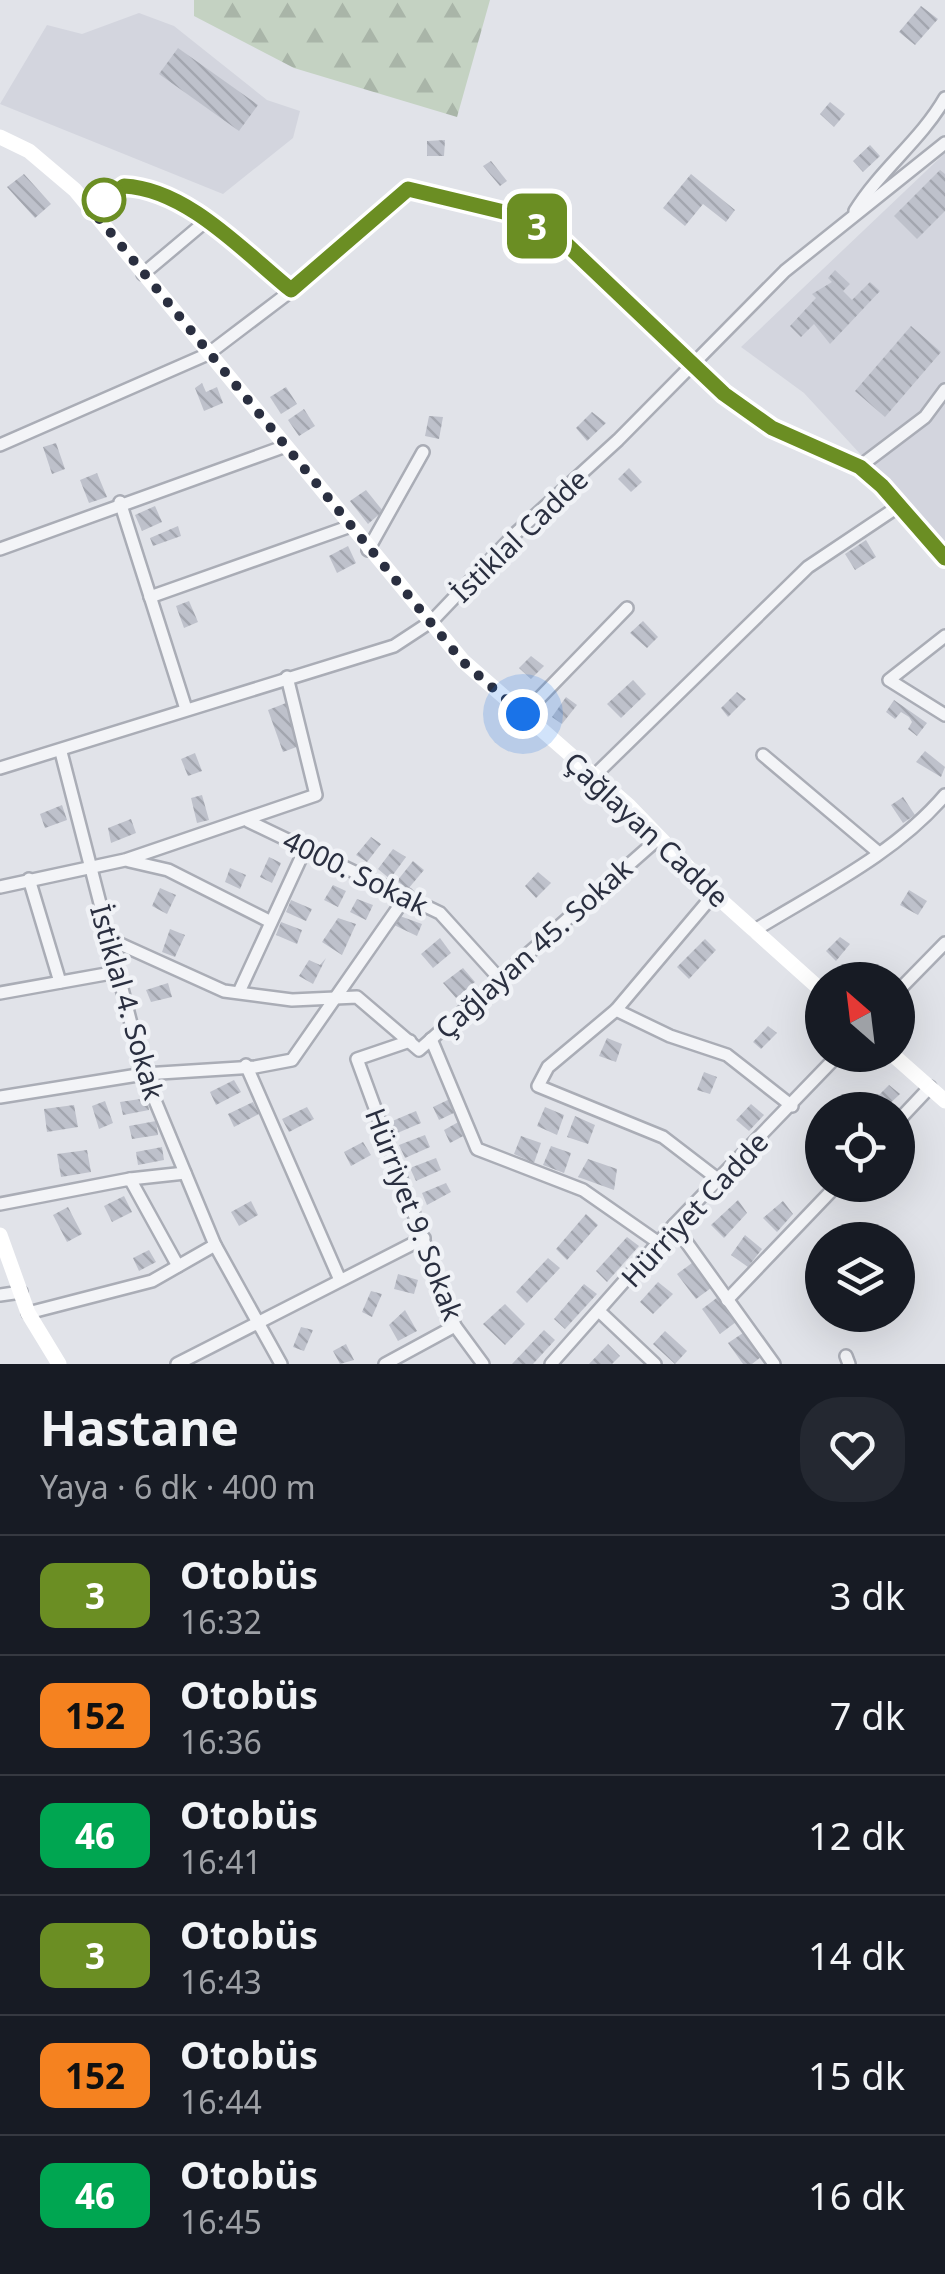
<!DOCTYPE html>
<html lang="tr">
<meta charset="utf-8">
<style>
body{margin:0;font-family:"Noto Sans",sans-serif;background:#242831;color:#f1f3f6;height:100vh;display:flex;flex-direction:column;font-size:38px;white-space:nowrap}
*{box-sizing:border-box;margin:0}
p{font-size:32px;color:#9ea1a6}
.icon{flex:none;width:55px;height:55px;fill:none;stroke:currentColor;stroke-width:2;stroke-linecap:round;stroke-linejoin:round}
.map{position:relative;height:1364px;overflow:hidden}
.sheet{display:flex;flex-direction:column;background:#171b24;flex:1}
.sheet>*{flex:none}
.badge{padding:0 20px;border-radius:15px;font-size:35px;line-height:65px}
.needle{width:65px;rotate:332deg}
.fabs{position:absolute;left:805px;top:962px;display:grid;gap:20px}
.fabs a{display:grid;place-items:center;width:110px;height:110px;border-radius:50%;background:#171b24;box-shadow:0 10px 40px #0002;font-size:50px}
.you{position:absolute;width:50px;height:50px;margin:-25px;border:8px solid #fff;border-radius:50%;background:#1a73e8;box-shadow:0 0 0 15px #1a73e833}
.map>.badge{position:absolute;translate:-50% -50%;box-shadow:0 0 0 5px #fff}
.round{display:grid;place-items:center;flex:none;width:105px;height:105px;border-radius:40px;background:#242831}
.overview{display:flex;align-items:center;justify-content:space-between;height:170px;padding:0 40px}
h1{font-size:48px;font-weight:700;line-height:75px}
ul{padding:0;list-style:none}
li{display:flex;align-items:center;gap:30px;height:120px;padding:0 40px;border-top:2px solid #363941}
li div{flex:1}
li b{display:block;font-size:38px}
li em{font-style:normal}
li .badge{min-width:110px;font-weight:700;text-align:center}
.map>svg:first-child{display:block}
</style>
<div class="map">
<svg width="945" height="1364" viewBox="0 0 945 1364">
<defs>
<pattern id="forest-firs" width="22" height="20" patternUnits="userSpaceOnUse" patternTransform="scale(2.5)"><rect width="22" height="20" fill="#c4d2c2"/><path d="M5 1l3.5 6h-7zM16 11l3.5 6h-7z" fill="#a9b5a8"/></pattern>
<pattern id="building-back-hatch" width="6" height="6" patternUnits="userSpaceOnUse" patternTransform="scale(2.5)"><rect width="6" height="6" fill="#bec1cb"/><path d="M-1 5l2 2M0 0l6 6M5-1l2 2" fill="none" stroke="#a3a6af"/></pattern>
</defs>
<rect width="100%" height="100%" fill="#e1e3e9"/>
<g fill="#d3d5de">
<polygon points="139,13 174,26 267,100 300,111 293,138 223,194 0,104 47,25 82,34"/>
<polygon points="945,153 945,546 804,393 741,347"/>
</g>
<polygon fill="url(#forest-firs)" points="194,0 490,0 457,117 294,68 194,16"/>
<g fill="url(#building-back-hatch)">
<polygon points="921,6 938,19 915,45 899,32"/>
<polygon points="178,48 258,105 239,131 159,74"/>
<polygon points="830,102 845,114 834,127 820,114"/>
<polygon points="445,140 444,156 427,156 427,141"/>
<polygon points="870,145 880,156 863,172 853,161"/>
<polygon points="491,161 507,181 500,186 483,166"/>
<polygon points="940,170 945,174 945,211 917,239 894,216"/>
<polygon points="24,174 51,204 35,218 7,187"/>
<polygon points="691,174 735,210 726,222 703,204 685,226 663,208"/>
<polygon points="513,230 530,233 526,249 509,246"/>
<polygon points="835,270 850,284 843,291 852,300 870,282 880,291 830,344 814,324 801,337 790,326 816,298 812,294 832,282 828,278"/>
<polygon points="911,326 941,352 885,417 855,391"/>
<polygon points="202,383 206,392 217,387 223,403 204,411 195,388"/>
<polygon points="286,387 297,404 281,414 270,397"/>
<polygon points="304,409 315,426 299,436 288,420"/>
<polygon points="592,412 606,423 587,441 576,428"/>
<polygon points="429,416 443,417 439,439 425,436"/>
<polygon points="56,443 65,469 52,474 43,447"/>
<polygon points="629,468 642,482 631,492 618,479"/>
<polygon points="97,473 107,497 89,503 80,480"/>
<polygon points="366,490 383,511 368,524 350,501"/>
<polygon points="155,506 162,522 142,531 135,515"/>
<polygon points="178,526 181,536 153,546 150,538"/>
<polygon points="866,540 876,557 855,570 845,554"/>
<polygon points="348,546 356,563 337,573 329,556"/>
<polygon points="189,601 198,622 184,628 176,606"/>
<polygon points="643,621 658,637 647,648 630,633"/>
<polygon points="531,656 544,666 531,679 519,668"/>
<polygon points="633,680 646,694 621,718 607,704"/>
<polygon points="737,692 746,699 728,717 721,708"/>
<polygon points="566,697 577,705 562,724 552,717"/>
<polygon points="894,700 927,723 917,736 908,729 912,722 909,717 901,712 895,719 886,712"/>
<polygon points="286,703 302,745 283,752 268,710"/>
<polygon points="925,751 945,767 941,777 916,762"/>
<polygon points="195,753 202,771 188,776 181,759"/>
<polygon points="202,795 209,820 197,823 191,798"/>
<polygon points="903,797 915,815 903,823 891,805"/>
<polygon points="62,805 67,820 45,828 40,814"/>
<polygon points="131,819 136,833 111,843 108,828"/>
<polygon points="371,837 381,844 367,862 356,855"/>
<polygon points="393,849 406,857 390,879 378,869"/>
<polygon points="269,857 281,863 272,883 260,877"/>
<polygon points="413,861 424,870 408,889 397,881"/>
<polygon points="230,868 246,875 240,889 225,882"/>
<polygon points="538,872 551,883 536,898 525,886"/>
<polygon points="333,885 346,891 338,907 324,900"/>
<polygon points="160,888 176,895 167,914 152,906"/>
<polygon points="909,890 927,901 918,915 900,905"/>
<polygon points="357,899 373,905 366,920 350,912"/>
<polygon points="291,900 312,909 306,921 286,912"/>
<polygon points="397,915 422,924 417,936 392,924"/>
<polygon points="338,918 356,924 342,955 322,942"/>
<polygon points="281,922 302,930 297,944 276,935"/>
<polygon points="170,929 185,935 175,957 162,952"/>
<polygon points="840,937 850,944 836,961 826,951"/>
<polygon points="440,938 451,953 433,968 421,954"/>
<polygon points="705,939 716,950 689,979 677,967"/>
<polygon points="326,958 313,984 299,976 309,960 320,965"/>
<polygon points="463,968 475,982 456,998 443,983"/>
<polygon points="168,983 172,997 151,1002 146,990"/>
<polygon points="768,1026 777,1033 761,1049 753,1042"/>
<polygon points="607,1038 622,1044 616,1062 599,1056"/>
<polygon points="704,1072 717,1077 710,1094 697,1090"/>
<polygon points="234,1080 241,1092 216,1105 210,1092"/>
<polygon points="889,1085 900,1094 883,1110 873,1101"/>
<polygon points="147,1098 149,1110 123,1115 120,1102"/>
<polygon points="452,1098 458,1111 439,1120 433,1107"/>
<polygon points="105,1101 113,1123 99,1129 92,1106"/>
<polygon points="253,1102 259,1114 234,1127 228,1114"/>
<polygon points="751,1104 764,1115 749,1131 736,1120"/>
<polygon points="74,1105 78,1127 47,1132 44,1109"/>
<polygon points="307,1107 314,1119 289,1132 282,1119"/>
<polygon points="545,1107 564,1115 557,1135 537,1126"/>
<polygon points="416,1111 421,1123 395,1134 390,1122"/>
<polygon points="575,1116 595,1125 588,1144 567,1137"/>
<polygon points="462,1120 469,1133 450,1143 444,1130"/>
<polygon points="156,1121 158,1135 132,1139 129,1126"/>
<polygon points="425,1135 430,1147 405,1158 399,1145"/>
<polygon points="521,1136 541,1143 534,1163 514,1154"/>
<polygon points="363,1142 371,1155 351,1166 344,1152"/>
<polygon points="551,1146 571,1153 564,1173 543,1165"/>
<polygon points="162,1147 164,1160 138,1165 136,1152"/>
<polygon points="87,1150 91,1172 61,1177 57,1154"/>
<polygon points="436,1158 441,1170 416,1181 410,1168"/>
<polygon points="588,1159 617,1169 614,1190 578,1177"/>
<polygon points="446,1183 451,1192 427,1205 422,1193"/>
<polygon points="124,1196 132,1212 112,1222 104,1206"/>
<polygon points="738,1200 747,1213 724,1238 711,1225"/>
<polygon points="251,1201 258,1215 239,1226 231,1212"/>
<polygon points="783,1201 793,1214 777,1232 763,1218"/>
<polygon points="68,1207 82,1234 67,1242 53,1215"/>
<polygon points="586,1214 598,1225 567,1260 556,1249"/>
<polygon points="745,1235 762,1249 748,1267 731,1255"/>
<polygon points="627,1237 639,1246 607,1282 596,1271"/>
<polygon points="149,1250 156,1262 139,1271 133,1258"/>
<polygon points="548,1258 560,1268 527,1303 516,1292"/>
<polygon points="692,1263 711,1288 696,1299 677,1274"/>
<polygon points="398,1274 418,1280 414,1294 394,1289"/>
<polygon points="658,1282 673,1294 653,1314 640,1302"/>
<polygon points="584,1284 597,1294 565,1329 554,1319"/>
<polygon points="371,1291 382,1294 372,1317 362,1312"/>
<polygon points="718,1297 736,1322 720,1334 702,1309"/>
<polygon points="505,1304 525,1324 505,1345 483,1324"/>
<polygon points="405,1310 417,1331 398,1341 389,1325"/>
<polygon points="301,1327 313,1330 304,1351 293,1347"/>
<polygon points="544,1330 555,1340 533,1364 512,1364"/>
<polygon points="665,1331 687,1351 675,1364 653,1344"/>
<polygon points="743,1333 761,1357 752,1364 743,1364 728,1343"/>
<polygon points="346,1344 354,1360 340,1364 333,1351"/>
<polygon points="608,1344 620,1356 612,1364 589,1364"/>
</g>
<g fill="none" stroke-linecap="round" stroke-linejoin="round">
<g stroke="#aaadb6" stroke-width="16">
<g id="street">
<path d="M 91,210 L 124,185 C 187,189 244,252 291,291 L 408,189 L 516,215 L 562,240 L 724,395 L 771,428 L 859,467 L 882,486 L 945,558"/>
<path d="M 855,211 C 881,169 921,140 945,98"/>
<polyline points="143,274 206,221"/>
<polyline points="0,445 208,354 291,291"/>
<polyline points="859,467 925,417 945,390"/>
<polyline points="120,502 186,709"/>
<polyline points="0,549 283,447"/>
<polyline points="368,550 423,452"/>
<polyline points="150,597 348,527"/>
<polyline points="945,636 889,680 945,715"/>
<polyline points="523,715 627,608"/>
<polyline points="61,752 144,1074 215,1245 281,1364"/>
<polyline points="763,755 879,853"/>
<polyline points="0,768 394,646 432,621 516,533 618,440 785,271 945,143"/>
<polyline points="594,776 808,567 899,506"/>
<polyline points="248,821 440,913 498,977"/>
<polyline points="129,861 168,870 269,921"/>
<polyline points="29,879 60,982"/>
<polyline points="0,887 125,860 316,795 287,677"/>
<polyline points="714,894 616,1010 548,1067 538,1086 663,1137 719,1180"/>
<path d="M 755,930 C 820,890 895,854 945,795"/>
<polyline points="109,939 224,991 292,1000 357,997 419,1050 658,839"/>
<polyline points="898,991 945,943"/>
<polyline points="239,992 306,847"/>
<polyline points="0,993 117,972"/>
<polyline points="616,1010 670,1036 727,1055 792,1106"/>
<polyline points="431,1039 477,1149 583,1190 659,1243"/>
<polyline points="410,1041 357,1059 455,1326 483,1364"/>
<polyline points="246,1065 340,1280"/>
<polyline points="0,1097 144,1074 255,1067 292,1060 407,895"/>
<polyline points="898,1121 930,1087"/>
<polyline points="130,1179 185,1173"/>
<polyline points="0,1204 130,1179 178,1266"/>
<polyline points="674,1225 774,1364"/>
<polyline points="0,1295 21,1292"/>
<polyline points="727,1300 837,1185"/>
<polyline points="600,1312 655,1364"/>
<polyline points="28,1313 152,1281 215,1245"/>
<polyline points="846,1356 849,1364"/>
<polyline points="177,1364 424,1238"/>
<polyline points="385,1364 455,1326"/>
<polyline points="551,1364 674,1225 838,1055"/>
</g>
</g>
<use href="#street" stroke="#f3f4f7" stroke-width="11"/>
<g stroke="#fff" stroke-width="15">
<polyline points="0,137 29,151 75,190 463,661 629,806 714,894 822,991"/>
<polyline points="893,1055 945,1101"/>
<polyline points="0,1235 28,1313 59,1364"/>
</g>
</g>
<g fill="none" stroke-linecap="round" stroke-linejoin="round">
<g stroke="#fff" stroke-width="22">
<path id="line" d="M 92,210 L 124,186 C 187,189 244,252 291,290 L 408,189 L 516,215 L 562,240 L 724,394 L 772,428 L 860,467 L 882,486 L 945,558"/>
</g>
<use href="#line" stroke="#6b8e23" stroke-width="15"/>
<polyline stroke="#2a2f40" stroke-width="10" stroke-dasharray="0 18" points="104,200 108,198 92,210 463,662 523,714"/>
</g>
<circle fill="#fff" stroke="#6b8e23" stroke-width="5" cx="104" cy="200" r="20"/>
<g text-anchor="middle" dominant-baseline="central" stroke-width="9" stroke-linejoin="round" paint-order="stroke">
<g font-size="28" fill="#2a2f40" stroke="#f0f2f6">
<text transform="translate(519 535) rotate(-44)">İstiklal Cadde</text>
<text transform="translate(647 829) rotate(43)">Çağlayan Cadde</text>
<text transform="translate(356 872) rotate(26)">4000. Sokak</text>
<text transform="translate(533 948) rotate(-42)">Çağlayan 45. Sokak</text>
<text transform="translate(128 1002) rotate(74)">İstiklal 4. Sokak</text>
<text transform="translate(694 1209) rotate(-47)">Hürriyet Cadde</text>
<text transform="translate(415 1214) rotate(69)">Hürriyet 9. Sokak</text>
</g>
</g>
</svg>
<div class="fabs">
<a><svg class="needle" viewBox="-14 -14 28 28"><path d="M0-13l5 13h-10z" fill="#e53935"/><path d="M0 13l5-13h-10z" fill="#9ea1a6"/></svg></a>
<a><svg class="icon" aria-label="locate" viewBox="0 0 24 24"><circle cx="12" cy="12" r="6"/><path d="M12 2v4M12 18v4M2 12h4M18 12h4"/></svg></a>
<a><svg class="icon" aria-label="layers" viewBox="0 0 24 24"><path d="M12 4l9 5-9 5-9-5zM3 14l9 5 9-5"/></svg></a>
</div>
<div class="you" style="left:523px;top:714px"></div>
<b class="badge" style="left:537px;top:226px;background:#6b8e23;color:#fff">3</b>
</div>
<section class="sheet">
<div class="overview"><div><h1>Hastane</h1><p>Yaya · 6 dk · 400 m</p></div><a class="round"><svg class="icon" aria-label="heart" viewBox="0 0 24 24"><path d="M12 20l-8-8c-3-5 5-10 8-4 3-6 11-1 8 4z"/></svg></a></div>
<ul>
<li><span class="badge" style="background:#6b8e23;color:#fff">3</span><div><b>Otobüs</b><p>16:32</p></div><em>3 dk</em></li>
<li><span class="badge" style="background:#f58220;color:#111">152</span><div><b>Otobüs</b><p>16:36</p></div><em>7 dk</em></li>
<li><span class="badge" style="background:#00a651;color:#fff">46</span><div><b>Otobüs</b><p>16:41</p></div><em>12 dk</em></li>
<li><span class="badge" style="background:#6b8e23;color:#fff">3</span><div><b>Otobüs</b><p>16:43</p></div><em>14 dk</em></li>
<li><span class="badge" style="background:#f58220;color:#111">152</span><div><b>Otobüs</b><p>16:44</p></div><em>15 dk</em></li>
<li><span class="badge" style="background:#00a651;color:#fff">46</span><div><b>Otobüs</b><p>16:45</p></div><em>16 dk</em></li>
</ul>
</section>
